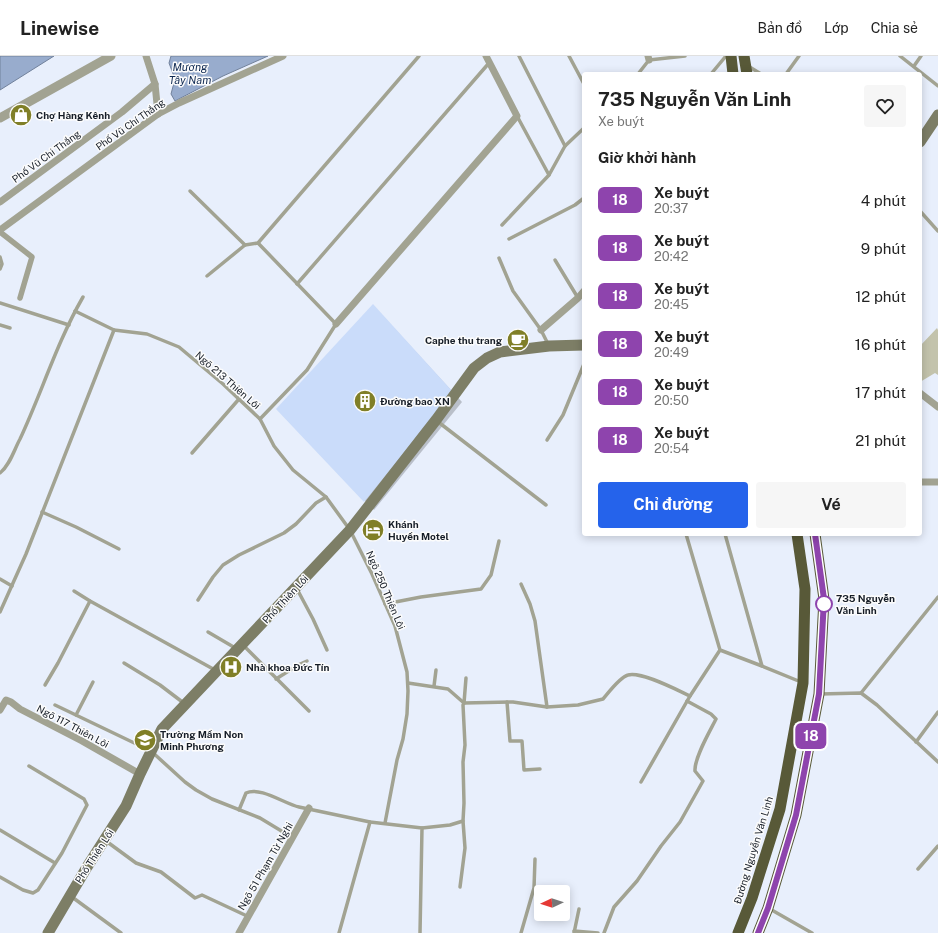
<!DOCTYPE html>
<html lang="vi">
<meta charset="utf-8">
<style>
body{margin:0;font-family:"Public Sans",sans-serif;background:#f6f6f6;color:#222;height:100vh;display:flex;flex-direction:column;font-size:15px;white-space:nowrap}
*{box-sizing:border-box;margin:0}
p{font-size:13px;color:#767676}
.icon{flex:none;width:22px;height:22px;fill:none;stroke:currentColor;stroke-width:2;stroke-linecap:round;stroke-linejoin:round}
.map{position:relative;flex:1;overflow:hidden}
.sheet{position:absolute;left:582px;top:16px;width:340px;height:464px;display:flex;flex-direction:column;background:#fff;border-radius:4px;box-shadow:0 2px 10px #0003}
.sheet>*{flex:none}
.badge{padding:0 8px;border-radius:6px;font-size:14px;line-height:26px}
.needle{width:26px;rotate:266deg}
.fabs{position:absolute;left:534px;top:829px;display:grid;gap:8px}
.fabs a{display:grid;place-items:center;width:36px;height:36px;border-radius:4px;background:#fff;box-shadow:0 2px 10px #0003;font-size:20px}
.map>.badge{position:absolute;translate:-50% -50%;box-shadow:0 0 0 2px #fff}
h2{padding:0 16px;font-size:15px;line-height:36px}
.round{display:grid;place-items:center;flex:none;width:42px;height:42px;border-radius:4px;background:#f6f6f6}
.head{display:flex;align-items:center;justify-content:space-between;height:68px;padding:0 16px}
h1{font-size:19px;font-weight:700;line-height:30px}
.primary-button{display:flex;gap:8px;margin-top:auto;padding:8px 16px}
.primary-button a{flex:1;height:46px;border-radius:4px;background:#2563eb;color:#fff;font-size:16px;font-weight:700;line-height:46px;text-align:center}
.primary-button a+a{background:#f6f6f6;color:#222}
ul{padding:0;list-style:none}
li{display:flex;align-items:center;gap:12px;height:48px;padding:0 16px}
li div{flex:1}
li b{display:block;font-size:15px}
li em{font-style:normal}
li .badge{min-width:44px;font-weight:700;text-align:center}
header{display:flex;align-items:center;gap:24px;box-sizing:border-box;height:56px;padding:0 20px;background:#fff;border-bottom:1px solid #e0e0e0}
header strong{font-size:19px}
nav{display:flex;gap:22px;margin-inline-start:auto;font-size:14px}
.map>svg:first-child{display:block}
</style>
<header>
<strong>Linewise</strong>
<nav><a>Bản đồ</a><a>Lớp</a><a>Chia sẻ</a></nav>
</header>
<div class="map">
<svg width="938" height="877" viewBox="0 0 938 877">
<rect width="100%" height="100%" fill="#e8effc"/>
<polygon fill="#c3c3ac" points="937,272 938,274 938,319 935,317 920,326 920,290"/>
<g fill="#98accd" stroke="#71819b">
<polygon points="0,0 54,0 0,34"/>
<polygon points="171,0 268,0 223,20 175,45 171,38 175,23 169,7"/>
</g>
<polygon fill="#0003" points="382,259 462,346 374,454 277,353"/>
<polygon fill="#cadcfa" points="373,248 453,336 364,446 276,353"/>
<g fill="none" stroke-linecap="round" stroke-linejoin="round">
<g stroke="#a2a392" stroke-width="3.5">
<polyline points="519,0 565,90"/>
<polyline points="569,0 584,28"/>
<polyline points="900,0 938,30"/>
<polyline points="748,10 761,18"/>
<polyline points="914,10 921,0"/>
<polyline points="638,18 649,4 685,0"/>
<polyline points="711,18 726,0"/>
<polyline points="786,18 799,0"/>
<polyline points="517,60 549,119"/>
<polyline points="190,135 245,189"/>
<polyline points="920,155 938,175"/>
<polyline points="502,169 549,119 565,90 584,72"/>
<polyline points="509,183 575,149 584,142"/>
<polyline points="258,187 336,268 307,314 260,363"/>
<polyline points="0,201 2,208 0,213"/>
<polyline points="499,202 513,235 541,274 548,288"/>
<polyline points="555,204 578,242"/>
<polyline points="207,220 245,189 258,187 419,0"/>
<polyline points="297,228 489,7"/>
<polyline points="0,247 69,269"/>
<polyline points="75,255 114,274 147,278 179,291 223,328 260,363 274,390 293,414 326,441 350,474 372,518 395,570 407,616 408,635 407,658 403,683 397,704 385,767"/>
<polyline points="0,269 10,272"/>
<polyline points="437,365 546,449"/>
<polyline points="547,384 563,359 584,308"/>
<polyline points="192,397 239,343"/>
<path d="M 0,417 C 10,409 14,394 20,383 C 42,336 57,286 83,241"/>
<polyline points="42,456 76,471 119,493"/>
<polyline points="686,478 720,594 762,610"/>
<polyline points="725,478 762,610 801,626"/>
<polyline points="0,523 12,530"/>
<polyline points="521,528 530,548 535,565 547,651"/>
<polyline points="297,533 313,563 327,594"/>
<polyline points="74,535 90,545 215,614"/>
<polyline points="198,544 213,521 223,509 239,499 284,477 296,468 316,447 326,441"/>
<polyline points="385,548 421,541 481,533 491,519 499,485"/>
<polyline points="0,556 26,498 114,274"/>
<polyline points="208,576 237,593"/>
<polyline points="243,589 309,655"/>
<polyline points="124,607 160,629 185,648"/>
<polyline points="276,623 298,609 307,605"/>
<polyline points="408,627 448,633 464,647"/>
<polyline points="45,629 58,607 90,545"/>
<polyline points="434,630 436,614"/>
<polyline points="861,637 938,541"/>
<polyline points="820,638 861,637 877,649 938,706"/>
<polyline points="507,646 510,685 522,685 524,714 540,713"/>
<polyline points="464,647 466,622"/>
<polyline points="55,649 151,695 185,726 196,734 212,743 260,762 293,782"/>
<polyline points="76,659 93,626"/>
<polyline points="916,686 938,656"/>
<polyline points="641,726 690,640 720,594"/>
<path d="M 239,754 L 246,737 C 260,730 285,748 299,751 L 370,766 L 422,772 L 420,877"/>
<path d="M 422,772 L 450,769 L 463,765 L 464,747 L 463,706 L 465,689 L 463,649 L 464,647 L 513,646 L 547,651 L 578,649 L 603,643 C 609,636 620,621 628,619 C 641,615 677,634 690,640"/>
<polyline points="0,774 55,807"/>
<polyline points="106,785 136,807 161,816 195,842 202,839 247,860"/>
<polyline points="918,813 938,790"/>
<polyline points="0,821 23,834 33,837 38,834 62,797 87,749 84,743 29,710"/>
<polyline points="460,831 465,792 463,765"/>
<polyline points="72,841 121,877"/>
<polyline points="770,853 812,877"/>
<polyline points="574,875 598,877"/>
<polyline points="339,877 370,766"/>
<polyline points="521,877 534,832 535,803"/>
<polyline points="574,877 579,853"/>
<path d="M 604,877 L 614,851 L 637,825 L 661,790 L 680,766 L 703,725 L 695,715 C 694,702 710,675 716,663 L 711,658 L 687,645"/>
</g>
<polyline stroke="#a2a392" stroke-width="5.5" points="0,176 32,201 20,242"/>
<g stroke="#a2a392" stroke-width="7">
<polyline points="146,0 155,28 158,58"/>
<polyline points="648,0 649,4"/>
<polyline points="0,146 122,56 155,28"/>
<polyline points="0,174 158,58 179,47 283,0"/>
<polyline points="336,268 517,60 486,0"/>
<polyline points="541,274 578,242 584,235"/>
<polyline points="920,337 938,351"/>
<polyline points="920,426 938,426"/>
<polyline points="0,654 6,644 11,646 20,653 82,685 140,718"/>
<polyline points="239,877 309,752"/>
</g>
<polyline stroke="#a2a392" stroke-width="9" points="0,62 111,0"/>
<g stroke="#7d7e66" stroke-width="11">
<polyline points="920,86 938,59"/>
<polyline points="48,877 87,811 126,750 140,718 162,673 350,474 436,364 474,312 487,302 500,296 549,290 584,289"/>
</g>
<g stroke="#585938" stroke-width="11">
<polyline points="731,0 733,18"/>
<polyline points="744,0 747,18"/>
<polyline points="738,877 752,842 780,753 803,627 805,533 797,478"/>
<polyline points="758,877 768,852 796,759 819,638 824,543 815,478"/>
</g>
</g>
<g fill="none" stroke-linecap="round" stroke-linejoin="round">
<g stroke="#fff" stroke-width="9">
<polyline id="line" points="758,877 768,852 796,759 819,638 824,543 815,478"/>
</g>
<use href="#line" stroke="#8e44ad" stroke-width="6"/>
</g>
<defs>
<g id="shop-disc" transform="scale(1.15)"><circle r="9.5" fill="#807f27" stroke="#fcfcfc"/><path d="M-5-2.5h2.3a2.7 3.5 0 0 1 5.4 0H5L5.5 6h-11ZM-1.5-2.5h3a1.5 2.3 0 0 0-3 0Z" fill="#fff"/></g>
<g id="cafe-disc" transform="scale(1.15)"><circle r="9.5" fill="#807f27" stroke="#fcfcfc"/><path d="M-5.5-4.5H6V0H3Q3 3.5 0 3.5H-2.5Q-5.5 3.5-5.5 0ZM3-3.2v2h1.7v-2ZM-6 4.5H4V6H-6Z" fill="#fff"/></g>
<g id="building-disc" transform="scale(1.15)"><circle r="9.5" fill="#807f27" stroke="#fcfcfc"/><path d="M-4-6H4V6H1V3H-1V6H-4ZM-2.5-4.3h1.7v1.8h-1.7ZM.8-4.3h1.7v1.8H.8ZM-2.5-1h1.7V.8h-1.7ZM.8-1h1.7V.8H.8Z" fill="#fff"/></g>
<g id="hotel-disc" transform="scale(1.15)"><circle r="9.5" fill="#807f27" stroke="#fcfcfc"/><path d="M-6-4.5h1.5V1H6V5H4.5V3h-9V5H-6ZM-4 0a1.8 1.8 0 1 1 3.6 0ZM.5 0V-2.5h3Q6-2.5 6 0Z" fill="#fff"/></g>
<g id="hospital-disc" transform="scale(1.15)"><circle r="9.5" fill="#807f27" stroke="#fcfcfc"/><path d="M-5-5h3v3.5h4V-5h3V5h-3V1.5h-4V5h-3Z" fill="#fff"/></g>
<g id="school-disc" transform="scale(1.15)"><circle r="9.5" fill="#807f27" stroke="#fcfcfc"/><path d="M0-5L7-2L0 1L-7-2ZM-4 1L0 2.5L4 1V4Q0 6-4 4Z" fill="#fff"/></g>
</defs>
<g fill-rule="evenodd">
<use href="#shop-disc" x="21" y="59"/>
<use href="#cafe-disc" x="518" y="284"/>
<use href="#building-disc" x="365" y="345"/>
<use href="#hotel-disc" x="373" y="474"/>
<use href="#hospital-disc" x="231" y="611"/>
<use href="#school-disc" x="145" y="684"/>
</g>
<circle fill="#fff" stroke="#8e44ad" stroke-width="2" cx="824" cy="548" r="8"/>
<g text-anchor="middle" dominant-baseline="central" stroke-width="3" stroke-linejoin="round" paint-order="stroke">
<g font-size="10" font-weight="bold" fill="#161d27" stroke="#fcfcfc" text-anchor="start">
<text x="36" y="59">Chợ Hàng Kênh</text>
<text x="502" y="284" text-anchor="end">Caphe thu trang</text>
<text x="380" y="345">Đường bao XN</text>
<text x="388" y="468">Khánh<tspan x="388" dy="12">Huyền Motel</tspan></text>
<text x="246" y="611">Nhà khoa Đức Tín</text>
<text x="160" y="678">Trường Mầm Non<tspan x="160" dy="12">Minh Phương</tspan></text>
</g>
<g font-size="10" fill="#161d27" stroke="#fcfcfc">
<text transform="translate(130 68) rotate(-35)">Phố Vũ Chí Thắng</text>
<text transform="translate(46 100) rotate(-36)">Phố Vũ Chi Thắng</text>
<text transform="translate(228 324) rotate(41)">Ngõ 213 Thiên Lôi</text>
<text transform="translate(386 534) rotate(67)">Ngõ 250 Thiên Lôi</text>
<text transform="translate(285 543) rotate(-47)">Phố Thiên Lôi</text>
<text transform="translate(73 670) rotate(28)">Ngõ 117 Thiên Lôi</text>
<text transform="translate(753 794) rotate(-73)">Đường Nguyễn Văn Linh</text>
<text transform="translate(94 800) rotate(-57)">Phố Thiên Lôi</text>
<text transform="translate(265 810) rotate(-60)">Ngõ 51 Phạm Tử Nghi</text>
</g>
<g font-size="10" font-weight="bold" fill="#161d27" stroke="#fcfcfc" text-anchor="start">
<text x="836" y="542">735 Nguyễn<tspan x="836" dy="12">Văn Linh</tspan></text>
</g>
<g font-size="11" font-style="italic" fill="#0e2851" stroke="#fcfcfc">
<text x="190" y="11">Mương<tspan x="190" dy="13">Tây Nam</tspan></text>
</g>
</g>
</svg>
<div class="fabs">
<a><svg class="needle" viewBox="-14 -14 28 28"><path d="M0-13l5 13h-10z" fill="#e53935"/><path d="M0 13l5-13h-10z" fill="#767676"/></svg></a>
</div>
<b class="badge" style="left:811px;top:680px;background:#8e44ad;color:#fff">18</b>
<section class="sheet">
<div class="head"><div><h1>735 Nguyễn Văn Linh</h1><p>Xe buýt</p></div><a class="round"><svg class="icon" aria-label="heart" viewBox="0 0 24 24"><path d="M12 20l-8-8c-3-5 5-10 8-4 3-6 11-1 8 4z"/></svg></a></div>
<h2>Giờ khởi hành</h2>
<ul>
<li><span class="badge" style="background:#8e44ad;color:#fff">18</span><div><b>Xe buýt</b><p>20:37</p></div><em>4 phút</em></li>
<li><span class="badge" style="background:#8e44ad;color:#fff">18</span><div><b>Xe buýt</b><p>20:42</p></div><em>9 phút</em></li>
<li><span class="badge" style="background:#8e44ad;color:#fff">18</span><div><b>Xe buýt</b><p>20:45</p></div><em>12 phút</em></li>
<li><span class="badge" style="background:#8e44ad;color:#fff">18</span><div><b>Xe buýt</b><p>20:49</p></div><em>16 phút</em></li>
<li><span class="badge" style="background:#8e44ad;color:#fff">18</span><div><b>Xe buýt</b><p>20:50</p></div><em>17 phút</em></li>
<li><span class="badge" style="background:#8e44ad;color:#fff">18</span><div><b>Xe buýt</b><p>20:54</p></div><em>21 phút</em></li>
</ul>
<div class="primary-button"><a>Chỉ đường</a><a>Vé</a></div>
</section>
</div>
